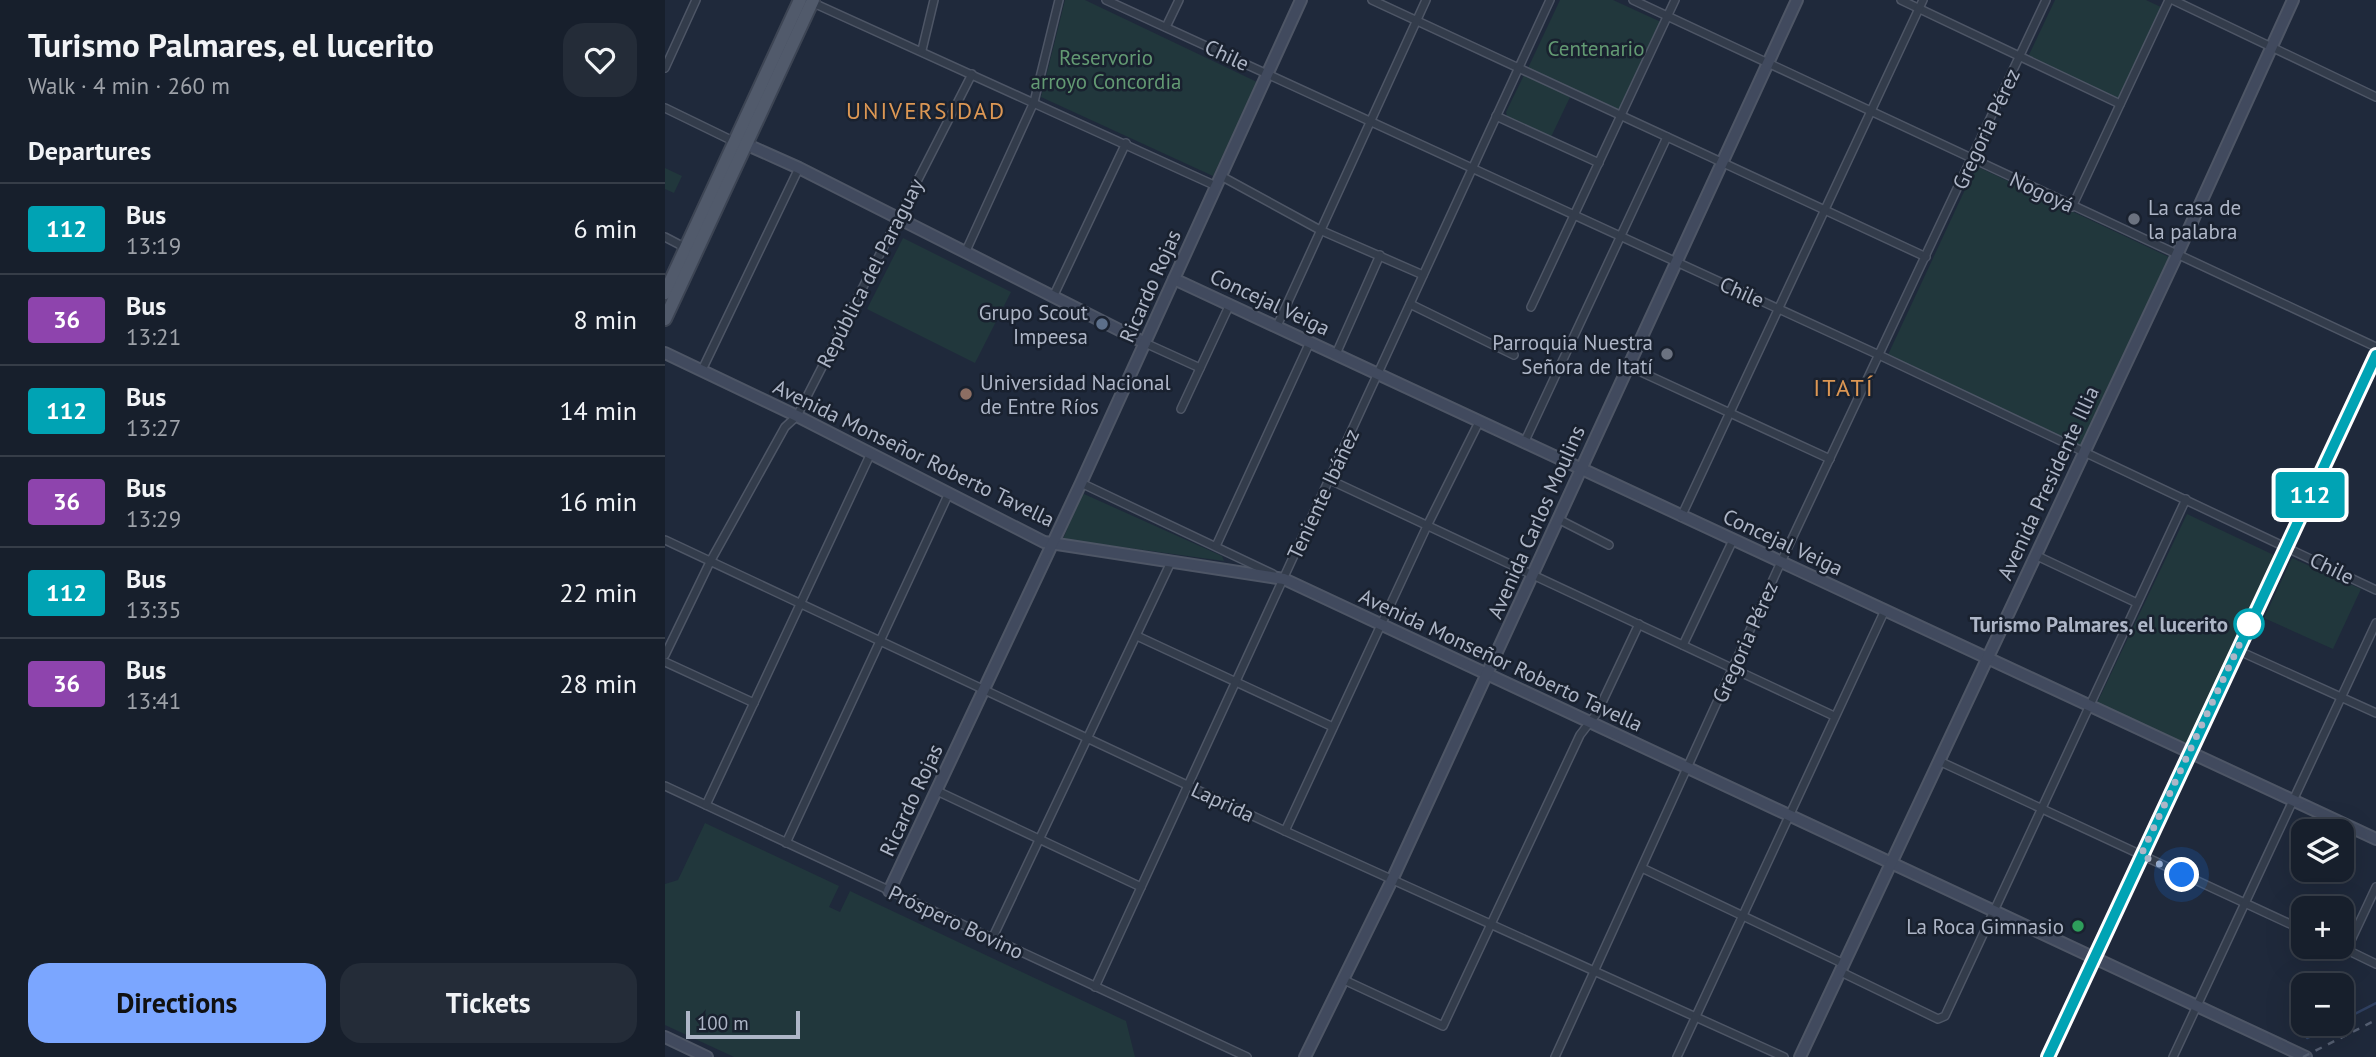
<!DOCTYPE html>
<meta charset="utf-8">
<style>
body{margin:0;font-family:"PT Sans",sans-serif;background:#242c38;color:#f1f3f6;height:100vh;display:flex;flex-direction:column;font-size:26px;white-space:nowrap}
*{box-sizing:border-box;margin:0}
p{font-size:23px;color:#9ea2a9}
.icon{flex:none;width:38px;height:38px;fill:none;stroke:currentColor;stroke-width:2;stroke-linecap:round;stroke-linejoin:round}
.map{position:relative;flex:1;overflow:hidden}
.details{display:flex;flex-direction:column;background:#171f2c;width:665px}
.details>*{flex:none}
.badge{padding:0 14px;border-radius:5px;font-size:24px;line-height:46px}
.fabs{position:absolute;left:1626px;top:819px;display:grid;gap:14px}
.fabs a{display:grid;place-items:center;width:63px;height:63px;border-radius:14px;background:#171f2c;box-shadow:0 7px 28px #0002,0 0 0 2px #363d48;font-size:35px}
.scale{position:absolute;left:21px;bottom:18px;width:114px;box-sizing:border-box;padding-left:7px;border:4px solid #aeb6c7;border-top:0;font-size:19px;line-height:24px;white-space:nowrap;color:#aeb6c7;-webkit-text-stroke:5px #19212f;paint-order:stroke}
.you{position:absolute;width:35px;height:35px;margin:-18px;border:5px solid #fff;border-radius:50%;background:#1a73e8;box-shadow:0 0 0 10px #1a73e833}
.map>.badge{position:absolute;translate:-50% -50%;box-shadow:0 0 0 4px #fff}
h2{padding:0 28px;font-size:26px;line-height:63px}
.round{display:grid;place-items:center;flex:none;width:74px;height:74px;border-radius:21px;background:#242c38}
.summary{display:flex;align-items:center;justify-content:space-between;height:119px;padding:0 28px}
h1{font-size:33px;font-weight:700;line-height:52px}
.action{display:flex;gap:14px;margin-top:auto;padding:14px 28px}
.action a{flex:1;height:80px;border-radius:21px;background:#7ba6ff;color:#111;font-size:28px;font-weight:700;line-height:80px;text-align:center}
.action a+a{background:#242c38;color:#f1f3f6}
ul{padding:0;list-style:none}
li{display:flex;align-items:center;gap:21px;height:91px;padding:0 28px;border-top:2px solid #363d48}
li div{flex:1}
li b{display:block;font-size:26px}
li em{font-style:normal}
li .badge{min-width:77px;font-weight:700;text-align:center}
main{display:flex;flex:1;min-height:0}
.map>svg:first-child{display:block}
</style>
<main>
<section class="details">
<div class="summary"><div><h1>Turismo Palmares, el lucerito</h1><p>Walk · 4 min · 260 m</p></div><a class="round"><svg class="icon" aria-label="heart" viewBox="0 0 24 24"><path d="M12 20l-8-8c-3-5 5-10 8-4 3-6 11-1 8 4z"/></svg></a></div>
<h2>Departures</h2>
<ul>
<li><span class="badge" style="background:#00a3b4;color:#fff">112</span><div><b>Bus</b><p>13:19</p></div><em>6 min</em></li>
<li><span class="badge" style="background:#8e44ad;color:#fff">36</span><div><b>Bus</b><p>13:21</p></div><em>8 min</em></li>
<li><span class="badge" style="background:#00a3b4;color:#fff">112</span><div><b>Bus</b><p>13:27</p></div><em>14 min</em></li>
<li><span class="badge" style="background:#8e44ad;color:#fff">36</span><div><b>Bus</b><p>13:29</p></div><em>16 min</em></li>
<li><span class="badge" style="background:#00a3b4;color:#fff">112</span><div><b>Bus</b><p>13:35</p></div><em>22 min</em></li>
<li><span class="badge" style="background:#8e44ad;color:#fff">36</span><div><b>Bus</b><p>13:41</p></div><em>28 min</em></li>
</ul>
<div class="action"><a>Directions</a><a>Tickets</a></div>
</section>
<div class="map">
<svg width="1711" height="1057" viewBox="0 0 1711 1057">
<rect width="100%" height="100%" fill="#1f293b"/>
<g fill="#21373c">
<polygon points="400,0 420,0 592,82 548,176 376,97"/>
<polygon points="895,0 948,0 996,22 955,111 863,68"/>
<polygon points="1390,0 1481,0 1498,8 1453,101 1363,57"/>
<polygon points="859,75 906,95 886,137 842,117 841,112"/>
<polygon points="1311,166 1504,257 1413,450 1221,359"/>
<polygon points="0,168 17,176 9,193 0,189"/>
<polygon points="238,238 346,292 310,363 202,309"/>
<polygon points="419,494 557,556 559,561 398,539 416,495"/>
<polygon points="1522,514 1613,557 1523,746 1432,703"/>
<polygon points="1627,558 1696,589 1668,649 1599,618"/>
<polygon points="40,823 174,886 164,907 175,912 185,891 461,1021 470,1057 69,1057 0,1025 0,884 13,880"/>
</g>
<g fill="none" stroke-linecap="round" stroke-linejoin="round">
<g stroke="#304162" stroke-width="2.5">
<polyline points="1676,1021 1711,1003"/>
<polyline points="1642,1038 1671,1024"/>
</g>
<g stroke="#4e5666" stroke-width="10">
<g id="street">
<polyline points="441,0 1214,355 1711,590"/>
<polyline points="707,0 1261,257"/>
<polyline points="968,0 1711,347"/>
<polyline points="1236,0 1455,104"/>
<polyline points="1508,0 1711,97"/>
<polyline points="144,1 551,186"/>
<polyline points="501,27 514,0"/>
<polyline points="257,50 269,0"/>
<polyline points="0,68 31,0"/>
<polyline points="0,108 70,142"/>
<polyline points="831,116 934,163"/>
<polyline points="556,176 655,230 758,275"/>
<polyline points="1407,207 1504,0"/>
<polyline points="0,237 21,248"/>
<polyline points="300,253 369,102 394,0"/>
<polyline points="388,297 461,143"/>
<polyline points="745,304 849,355"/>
<polyline points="866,307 1010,0"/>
<polyline points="612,326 761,0"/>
<polyline points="480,343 535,368"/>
<polyline points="671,354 715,255"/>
<polyline points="963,366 1165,459"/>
<polyline points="37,370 134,168"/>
<polyline points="516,409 565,304"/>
<polyline points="859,443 1002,137"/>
<polyline points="665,480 1169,716"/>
<polyline points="416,483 608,574"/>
<polyline points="1016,517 1258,0"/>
<polyline points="893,519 944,545"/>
<polyline points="0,540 620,831 1119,1057"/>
<polyline points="551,546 645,342"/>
<polyline points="1370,555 1472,603"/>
<polyline points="472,636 668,727"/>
<polyline points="1018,645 1068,540"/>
<polyline points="1572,650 1711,713"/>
<polyline points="0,655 45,562 120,427 132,416 307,74"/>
<polyline points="0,662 89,703"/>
<polyline points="1274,761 1638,930"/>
<polyline points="0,786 582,1057"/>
<polyline points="272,791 476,887"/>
<polyline points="41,805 206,453"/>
<polyline points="620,831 762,526 814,422"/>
<polyline points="121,843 284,493"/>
<polyline points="977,868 1179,964"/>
<polyline points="327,939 506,562"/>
<polyline points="1676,947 1711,964"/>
<polyline points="1682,949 1711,887"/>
<polyline points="1176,972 1273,1019 1280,1016 1521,499"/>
<polyline points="677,979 778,1026 915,735 932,713 974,624"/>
<polyline points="430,987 885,0"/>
<polyline points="890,1057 1116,562 1381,0"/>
<polyline points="1012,1057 1220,610"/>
<polyline points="1383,1057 1711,355"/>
<polyline points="1508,1057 1711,623"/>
</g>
</g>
<g stroke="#4e5666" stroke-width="14">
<g id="secondary">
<polyline points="76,142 134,168 480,343"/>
<polyline points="509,279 1711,839"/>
<polyline points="0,353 132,416 379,542 619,579 1641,1057"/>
<polyline points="224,891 416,483 636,0"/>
<polyline points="0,1037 42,1057"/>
<polyline points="640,1057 727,880 1132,0"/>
<polyline points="1135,1057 1512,255 1628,0"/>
</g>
</g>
<g stroke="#3d4554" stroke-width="16">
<g id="primary">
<polyline points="0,293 135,0"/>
<polyline points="0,319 148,0"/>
</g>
</g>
<use href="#street" stroke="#333c4b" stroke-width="7"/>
<use href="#secondary" stroke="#414a5e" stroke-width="10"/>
<use href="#primary" stroke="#515a6b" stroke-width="12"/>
<polyline stroke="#555f72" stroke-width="2.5" stroke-dasharray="7 7" stroke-linecap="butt" points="1638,1057 1711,1020"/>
</g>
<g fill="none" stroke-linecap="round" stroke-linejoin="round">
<g stroke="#fff" stroke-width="16">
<polyline id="line" points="1383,1057 1711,355"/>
</g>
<use href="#line" stroke="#00a3b4" stroke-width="10"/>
<polyline stroke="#aeb6c7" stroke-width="7" stroke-dasharray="0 12.6" points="1517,875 1476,855 1584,624"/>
</g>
<g fill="#6b7280" stroke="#19212f" stroke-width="2.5">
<circle cx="1469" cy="219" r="7"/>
<circle cx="1002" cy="354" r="7"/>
</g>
<circle fill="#5c6f8a" stroke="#19212f" stroke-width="2.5" cx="437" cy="324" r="7"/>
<circle fill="#8d6e63" stroke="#19212f" stroke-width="2.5" cx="301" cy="394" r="7"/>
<circle fill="#fff" stroke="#00a3b4" stroke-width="3.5" cx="1584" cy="624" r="14"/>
<circle fill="#2e9e5b" stroke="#19212f" stroke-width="2.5" cx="1413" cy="926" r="7"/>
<g text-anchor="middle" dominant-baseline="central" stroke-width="5" stroke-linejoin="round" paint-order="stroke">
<g font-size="21" fill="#639a73" stroke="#19212f">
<text x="931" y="48">Centenario</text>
<text x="441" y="57">Reservorio<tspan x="441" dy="24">arroyo Concordia</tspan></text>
</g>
<g font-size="21" fill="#aeb6c7" stroke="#19212f">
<text transform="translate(562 55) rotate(25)">Chile</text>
<text transform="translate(1321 129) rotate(-65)">Gregoria Pérez</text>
<text transform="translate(1377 192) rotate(25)">Nogoyá</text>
<text transform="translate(205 273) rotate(-63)">República del Paraguay</text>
<text transform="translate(485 286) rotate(-66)">Ricardo Rojas</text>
<text transform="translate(1077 292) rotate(24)">Chile</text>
<text transform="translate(605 302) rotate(25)">Concejal Veiga</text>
<text transform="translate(249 453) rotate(26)">Avenida Monseñor Roberto Tavella</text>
<text transform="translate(1383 483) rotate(-65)">Avenida Presidente Illia</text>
<text transform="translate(658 494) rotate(-65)">Teniente Ibáñez</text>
<text transform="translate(871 522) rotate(-66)">Avenida Carlos Moulins</text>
<text transform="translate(1118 542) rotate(25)">Concejal Veiga</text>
<text transform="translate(1667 568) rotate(26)">Chile</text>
<text transform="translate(1080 642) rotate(-66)">Gregoria Pérez</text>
<text transform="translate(836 660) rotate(25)">Avenida Monseñor Roberto Tavella</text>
<text transform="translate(246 800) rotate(-65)">Ricardo Rojas</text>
<text transform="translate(558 802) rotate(25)">Laprida</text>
<text transform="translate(291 922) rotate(25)">Próspero Bovino</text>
</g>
<g font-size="21" fill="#aeb6c7" stroke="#19212f" text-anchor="end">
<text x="1483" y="207" text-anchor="start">La casa de<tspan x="1483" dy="24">la palabra</tspan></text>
<text x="423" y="312">Grupo Scout<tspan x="423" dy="24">Impeesa</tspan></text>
<text x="988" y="342">Parroquia Nuestra<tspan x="988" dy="24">Señora de Itatí</tspan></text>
<text x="315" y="382" text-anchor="start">Universidad Nacional<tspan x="315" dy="24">de Entre Ríos</tspan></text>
<text x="1399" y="926">La Roca Gimnasio</text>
</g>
<g font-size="21" font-weight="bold" fill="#aeb6c7" stroke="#19212f" text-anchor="end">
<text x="1563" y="624">Turismo Palmares, el lucerito</text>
</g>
<g font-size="23" letter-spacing="2" fill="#dc9754" stroke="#19212f">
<text x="261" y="110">UNIVERSIDAD</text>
</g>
<g font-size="24" letter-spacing="2" fill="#dc9754" stroke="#19212f">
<text x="1179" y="387">ITATÍ</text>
</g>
</g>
</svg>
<div class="fabs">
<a><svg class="icon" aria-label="layers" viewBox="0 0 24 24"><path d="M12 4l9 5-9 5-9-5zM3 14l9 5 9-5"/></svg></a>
<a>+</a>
<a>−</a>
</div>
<div class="scale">100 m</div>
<div class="you" style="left:1517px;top:875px"></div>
<b class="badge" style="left:1645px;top:495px;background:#00a3b4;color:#fff">112</b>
</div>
</main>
